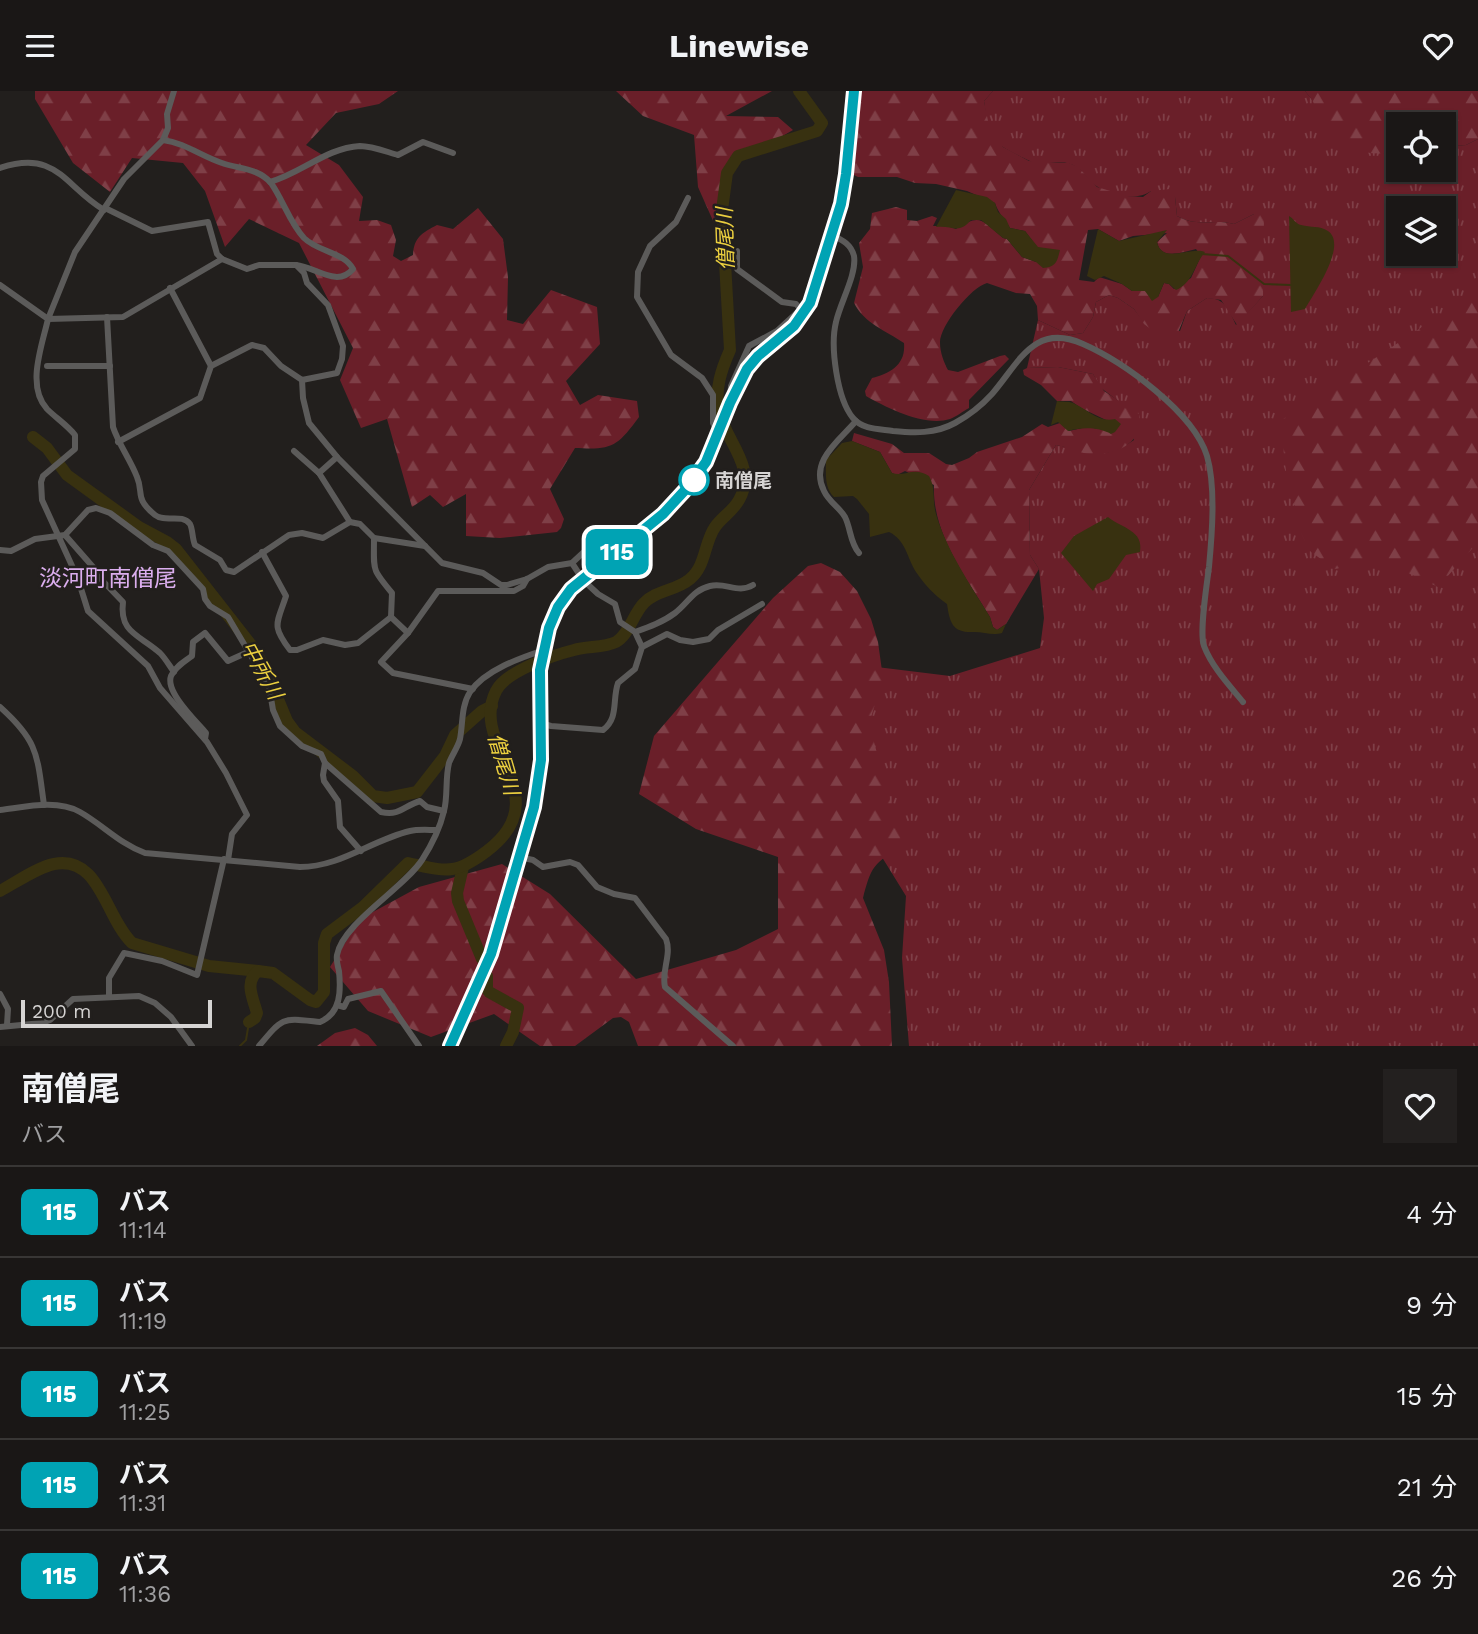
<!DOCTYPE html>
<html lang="ja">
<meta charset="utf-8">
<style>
body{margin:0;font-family:"Work Sans","Noto Sans JP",sans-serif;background:#23201f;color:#f1f3f6;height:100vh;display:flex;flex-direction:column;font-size:26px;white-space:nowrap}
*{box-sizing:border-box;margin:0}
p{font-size:23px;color:#9f9fa1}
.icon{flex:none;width:38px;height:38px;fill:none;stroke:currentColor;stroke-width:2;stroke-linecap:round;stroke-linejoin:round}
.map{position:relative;height:955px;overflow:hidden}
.side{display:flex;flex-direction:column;background:#1a1716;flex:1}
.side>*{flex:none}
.badge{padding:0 14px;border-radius:10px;font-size:24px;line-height:46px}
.fabs{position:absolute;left:1386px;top:21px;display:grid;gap:14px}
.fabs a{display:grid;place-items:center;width:70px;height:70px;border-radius:0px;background:#1a1716;box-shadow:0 2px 5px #0004,0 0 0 2px #383635;font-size:35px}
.scale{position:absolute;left:21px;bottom:18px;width:191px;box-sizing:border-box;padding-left:7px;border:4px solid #d6d4d3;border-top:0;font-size:19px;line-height:24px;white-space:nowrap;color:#d6d4d3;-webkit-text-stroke:5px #221f1d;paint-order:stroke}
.map>.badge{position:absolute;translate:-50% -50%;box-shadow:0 0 0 4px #fff}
.round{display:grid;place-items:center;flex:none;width:74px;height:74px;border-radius:0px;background:#23201f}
.overview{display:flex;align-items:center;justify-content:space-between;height:119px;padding:0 21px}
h1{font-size:33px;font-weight:700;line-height:52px}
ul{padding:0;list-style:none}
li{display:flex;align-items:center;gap:21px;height:91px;padding:0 21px;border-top:2px solid #383635}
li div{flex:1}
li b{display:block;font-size:26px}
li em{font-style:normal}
li .badge{min-width:77px;font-weight:700;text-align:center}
header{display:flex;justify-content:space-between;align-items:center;height:91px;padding:0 21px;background:#1a1716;font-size:32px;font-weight:700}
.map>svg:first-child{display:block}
</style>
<header><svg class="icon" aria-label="menu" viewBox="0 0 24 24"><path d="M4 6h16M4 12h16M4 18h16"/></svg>Linewise<svg class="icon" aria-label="heart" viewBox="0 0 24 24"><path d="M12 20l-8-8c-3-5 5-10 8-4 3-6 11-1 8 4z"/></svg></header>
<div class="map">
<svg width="1478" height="955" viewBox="0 0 1478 955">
<defs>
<pattern id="grass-tufts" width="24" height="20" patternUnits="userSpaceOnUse" patternTransform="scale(1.75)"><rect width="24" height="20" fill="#6a1f29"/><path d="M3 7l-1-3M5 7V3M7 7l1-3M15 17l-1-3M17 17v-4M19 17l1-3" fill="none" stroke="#7f3f47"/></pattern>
<pattern id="forest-firs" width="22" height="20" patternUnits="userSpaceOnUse" patternTransform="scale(1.75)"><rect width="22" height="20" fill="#6a1f29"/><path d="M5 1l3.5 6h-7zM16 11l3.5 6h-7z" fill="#7f3f47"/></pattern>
</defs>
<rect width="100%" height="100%" fill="#221f1d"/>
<path fill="url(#grass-tufts)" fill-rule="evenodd" d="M 993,0 L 1305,0 L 1322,21 L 1385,63 L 1398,61 L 1398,79 L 1444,79 L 1444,56 L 1466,54 L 1478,48 L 1478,955 L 909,955 L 902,867 L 906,805 L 864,737 L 836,571 L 950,585 L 1040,557 L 1044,527 L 1039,478 L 1030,464 L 1029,399 L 1056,354 C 1090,359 1100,372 1134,349 L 1117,309 L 1101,297 L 1093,283 L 1058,276 L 1027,277 L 1038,229 L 1070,244 L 1083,242 L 1093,226 L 1096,211 L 1109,204 L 1118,207 L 1134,218 L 1143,230 L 1180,240 L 1187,220 L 1207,207 C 1225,207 1229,219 1236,234 L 1263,205 L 1254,123 L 1234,133 C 1212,127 1199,137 1177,125 L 1175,106 L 1151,100 C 1137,110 1112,105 1098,96 C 1088,91 1084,79 1073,74 C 1062,69 1046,72 1034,72 C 1024,67 996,55 990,45 C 986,36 986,20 984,10 ZM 1398,117 L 1444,117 L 1444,163 L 1398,163 Z"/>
<g fill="url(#forest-firs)" fill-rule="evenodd">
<path d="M 35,0 L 398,0 L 379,13 L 336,22 L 306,54 L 339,74 L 363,106 L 359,130 L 377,129 L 391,134 L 396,149 L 393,165 L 401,170 L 413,164 C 414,146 422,142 437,134 L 453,138 L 478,117 L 503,148 L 508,186 L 507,229 L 523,233 L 551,199 L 597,216 L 600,253 L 566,290 L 580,314 L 598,304 L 637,310 L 639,326 C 617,356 612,359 575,357 L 550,398 L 564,428 L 561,437 L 557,441 L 500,447 L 466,445 L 466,403 L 443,416 L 430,404 L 412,416 L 387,328 L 361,337 L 340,289 L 353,257 L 299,152 L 249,128 L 225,156 L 205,100 L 183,72 L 132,67 L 110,101 L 73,72 L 35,8 Z"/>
<polygon points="616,0 772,0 726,25 778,26 793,39 732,74 714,132 698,96 694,44 643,25"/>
<path d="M 860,0 L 993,0 L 984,10 L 991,45 L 1003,56 L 1029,70 L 1069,72 L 1078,76 L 1097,96 L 1127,105 L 1143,106 L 1151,100 L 1170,98 L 1175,106 L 1177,125 C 1199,137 1212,127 1234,133 L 1254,123 L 1264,124 L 1263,205 L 1246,224 L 1239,237 L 1221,209 L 1207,207 L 1187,220 L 1177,244 L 1156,242 L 1144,233 L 1134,218 L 1118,207 L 1109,204 L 1096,211 L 1093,226 L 1083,242 L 1070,244 L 1038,229 L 1037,215 L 1030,203 L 1016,202 L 987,192 C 971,196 939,236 940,252 C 940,261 944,272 948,279 L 958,281 L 1000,265 L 1005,264 L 1009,268 L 969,309 L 969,317 C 963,320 956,326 950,328 C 925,336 887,317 866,305 L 865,300 L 872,287 C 890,282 906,274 904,252 C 885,239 865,233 854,212 L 863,176 L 859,152 L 870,138 L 872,122 L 896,116 L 907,119 L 907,129 L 917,130 L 932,125 L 937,127 L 933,135 L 947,135 L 956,138 C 981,122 981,129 1003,147 L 1007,148 L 1022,166 L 1036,171 L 1037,156 L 1025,140 L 1010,137 C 1005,128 998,122 995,112 L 967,100 L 936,93 L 915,92 L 897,86 L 858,86 L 852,83 ZM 1098,138 L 1119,150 L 1133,145 L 1167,142 L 1157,151 C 1161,170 1182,161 1196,158 L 1201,165 L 1191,187 L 1174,198 L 1169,193 L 1164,192 L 1158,206 L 1145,200 L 1132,200 L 1122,193 L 1099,186 L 1094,191 L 1079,189 L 1088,139 Z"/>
<path d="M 1305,0 L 1478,0 L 1478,48 L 1466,54 L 1444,56 L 1444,33 L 1398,33 L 1398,61 C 1340,70 1336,39 1305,0 Z"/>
<polygon points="1478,199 1478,451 1438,496 1380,469 1335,478 1311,461 1301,442 1298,420 1289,405 1280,330"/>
<path d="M 1058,276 L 1093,283 L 1104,300 L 1139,323 C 1145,352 1115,365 1090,363 C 1079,362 1068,356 1056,354 L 1029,399 L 1030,464 L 1039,478 L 1006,533 L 997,539 L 993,536 L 990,526 C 966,486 932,443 934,394 L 905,380 L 897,384 L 892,382 L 880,361 L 852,350 L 854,342 L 892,353 L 904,362 L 929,362 L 946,373 L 952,374 L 969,367 L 977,361 L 1022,346 L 1042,333 L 1048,336 L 1060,332 L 1069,340 L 1087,336 L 1105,339 L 1108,330 L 1081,317 L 1071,310 L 1057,310 L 1041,294 L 1024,284 L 1023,279 L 1027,277 Z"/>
<path d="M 821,472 L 840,481 L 857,500 L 871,528 L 878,551 L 883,587 L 869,633 L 904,760 C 874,766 870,780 863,807 L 884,859 L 889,891 L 892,955 L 638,955 L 629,931 L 621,926 L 613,927 L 575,955 L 540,955 L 494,923 L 431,946 L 368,920 L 330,876 L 360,828 L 419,796 L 502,773 L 550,803 L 636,888 L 736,859 L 778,838 L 778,766 L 696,738 L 639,703 L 654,645 L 773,507 L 808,475 Z"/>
<polygon points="355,937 368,944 377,955 317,955 335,942"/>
</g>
<g fill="#383110">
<path d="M 956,99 L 987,106 L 995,112 L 998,121 L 1006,128 L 1010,137 L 1025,140 L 1038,156 L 1060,159 C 1057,171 1056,176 1043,177 L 1036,171 L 1022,166 L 1007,148 L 1003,147 L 981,129 L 971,129 C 958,144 953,134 936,136 Z"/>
<path d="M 1289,125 C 1293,127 1296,133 1301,134 C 1311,137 1319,134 1328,140 C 1348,154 1314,202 1305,218 L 1291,221 Z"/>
<path d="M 1098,138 L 1119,150 L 1167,139 L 1157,151 C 1162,174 1191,155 1205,161 C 1194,174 1193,192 1176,199 L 1169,193 L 1164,192 L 1158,206 L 1152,210 L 1145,200 L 1132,200 L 1122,193 L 1104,185 L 1095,189 L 1087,185 Z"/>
<path d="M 1057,310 C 1062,311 1069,310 1073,312 C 1087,318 1098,332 1115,328 L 1121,333 L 1115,341 L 1111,343 C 1099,336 1082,336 1068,340 L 1058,331 L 1051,334 Z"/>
<path d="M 852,350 L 880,361 L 892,382 C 905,386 914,375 929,385 C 936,397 932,409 936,423 C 947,460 970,493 990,526 L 993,536 L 997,539 L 1006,533 L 1002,542 C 992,545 985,541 974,541 C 953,542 950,533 947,513 C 934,504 925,494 916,481 C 907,467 906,449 889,441 L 870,446 L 869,423 L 857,408 L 853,405 L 834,406 C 824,397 826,381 826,369 L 842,352 Z"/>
<path d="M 1108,426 C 1121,437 1144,439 1140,461 L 1126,464 L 1109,488 L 1097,493 L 1093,500 L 1061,462 L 1074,445 Z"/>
</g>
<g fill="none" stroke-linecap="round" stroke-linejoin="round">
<g stroke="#383110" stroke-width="2">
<polyline points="1202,163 1228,165 1264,193 1291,194"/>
<polyline points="240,955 246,949 249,931"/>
</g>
<g stroke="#383110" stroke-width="12">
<polyline points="33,346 47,357 67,384 139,436 167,451 176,458 252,555 265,577 287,630 295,641 353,685 373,705 387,707 417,701 445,665 455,644 482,620 492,615"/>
<polyline points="463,776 457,802 458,810 482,868"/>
<path d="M 0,800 C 15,792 38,776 54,773 C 100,764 105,826 132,852 L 209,875 L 258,880"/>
<polyline points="487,885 487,898 489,901 518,917 513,941 506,955"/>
<path d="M 249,931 L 255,927 L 257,922 C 253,907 244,891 258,880 L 273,882 L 310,909 L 316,911 L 324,901 L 324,852 L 327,843 L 363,816 L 408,772 C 446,780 454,785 487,760 C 560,705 468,655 496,600 C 506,580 554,564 574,559 C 587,555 604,557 616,551 C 629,544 633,523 644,512 C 656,499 676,500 690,488 C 706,475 704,452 715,436 C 722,426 733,420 739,409 C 758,376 725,350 719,320 C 714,299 722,277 730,259 L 722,119 L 727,82 L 738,65 L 817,40 L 822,32 L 799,0"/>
</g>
<g stroke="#5c5b5a" stroke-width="6">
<polyline points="174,0 167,23 168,37 163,49 124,88 75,161 48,228 123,226 222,168"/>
<path d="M 0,77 C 57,58 64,95 104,119"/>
<path d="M 270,91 C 302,82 326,57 360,55 C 372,55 387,61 398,64 L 423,51 L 453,62"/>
<polyline points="688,107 676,131 650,155 638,181 637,206 671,264 702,287 713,304 713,332 718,343"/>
<polyline points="105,117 152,140 208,131 217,163 222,168 247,178 259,174 296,174"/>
<path d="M 832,144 C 842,149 851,153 854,165 C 857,183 840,212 836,231 C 830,255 837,308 853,327 C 863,339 879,338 893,340 C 914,342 935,343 955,332 C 968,325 982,314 992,303 C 1019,272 1034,231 1083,253 C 1124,271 1194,322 1207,365 C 1216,396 1212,444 1209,476 C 1207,493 1199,541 1204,555 C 1212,576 1229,594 1243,611"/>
<polyline points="737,160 737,178 782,211 796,213 803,220"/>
<path d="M 0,194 L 48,228 C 42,255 26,295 47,318 C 56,327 67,334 75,344 L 75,358 L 43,385 L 41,391 L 42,409 L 78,488 L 88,520 L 148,575 L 160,597 L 207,651 L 226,682 L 247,724 L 232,743 L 228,769"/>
<polyline points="170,197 211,275"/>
<path d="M 107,226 L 113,336 C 119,354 130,368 137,386 C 144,402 134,407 155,424 C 165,432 182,422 190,433 C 193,439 192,447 195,454 L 220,469 L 226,479 L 234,481 L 289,444 L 302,442 L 323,447 L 350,431 L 360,433 L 374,447 L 425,455"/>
<polyline points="47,275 110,275"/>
<polyline points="302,289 303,307 309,332 337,366 442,472 483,482 501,494 507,494 527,488 548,476 572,472 586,459 596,455 608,456 618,460"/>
<polyline points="730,307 731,295 749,255 777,240 801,218"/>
<path d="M 856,330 C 839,350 809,370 824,400 C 829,411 840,417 845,426 C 851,438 850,452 859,462"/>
<path d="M 118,351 L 200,307 L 211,275 L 252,254 L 264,257 L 281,275 L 302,289 L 337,282 L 342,268 L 343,255 L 328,214 L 307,192 L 304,182 L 296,174 C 316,176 337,197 353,178 C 344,161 318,161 304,147 C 290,132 283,109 271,92 C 258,77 239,78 222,72 C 201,65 185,52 163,49"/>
<polyline points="294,360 319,382 350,431"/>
<polyline points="319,382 337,366"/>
<path d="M 65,444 L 93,476 L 97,484 L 123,511 C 119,542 140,544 160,562 C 165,567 169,574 174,581"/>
<path d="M 374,447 C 374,480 371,477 392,502 L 391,526"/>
<path d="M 0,459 L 11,460 L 35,448 L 65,444 L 88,419 L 96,417 L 110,422 L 153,454 L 168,460 L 203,498 L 205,508 L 210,515 L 228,526 L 269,595 L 273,619 L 280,635 L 302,655 L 321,663 L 325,672 L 381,721 C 401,725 403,715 420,710 L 427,716 L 444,720"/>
<path d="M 262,461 L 286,505 C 277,533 271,534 290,559 L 297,559 L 323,549 L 345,554 L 358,552 L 391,526 L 408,542 L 438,500 L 514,500 L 523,495 L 527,488"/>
<polyline points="572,472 583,489 598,503 615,513 620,531 635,541 642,556"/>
<path d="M 635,541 C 649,536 663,531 675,522 C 688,512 693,499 710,495 C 726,491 738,503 753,494"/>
<polyline points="408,542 381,571 393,582 473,598"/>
<path d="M 0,616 C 39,651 37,664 44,714"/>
<path d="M 540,632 L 551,635 L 603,639 C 619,627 612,609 618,592 L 635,578 L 642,556 L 667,543 L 680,549 L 693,551 L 709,548 L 718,539 L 762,513"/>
<path d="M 205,648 L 206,642 C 196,630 165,601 171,585 C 175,576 185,570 192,565 L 193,551 L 205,542 L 228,570 L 248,561"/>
<polyline points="325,672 323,684 324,690 338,710 340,736 361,760"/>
<path d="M 0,719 C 25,716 57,708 80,721 C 103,734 120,753 145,762 L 300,776 C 340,776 372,749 410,740 C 418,738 428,739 437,739"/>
<path d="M 519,766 L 533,769 L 543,776 L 570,771 L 578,774 L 597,796 L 614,803 L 635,807 L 666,848 C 672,864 661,880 665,896 L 733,955"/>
<polyline points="0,903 8,918 7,934"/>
<polyline points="109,906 109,887 124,862 162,870 197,884 224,768"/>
<polyline points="337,914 344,916 348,908 381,900 419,955"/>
<polyline points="0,936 42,932 50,929 73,908 139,905 155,912 171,926 192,955"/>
<path d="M 259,955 C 284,925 282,927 320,931 C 341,922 341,900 339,880 C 338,876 336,869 337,864 C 343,832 403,798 422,769 C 431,755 440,737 444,720 C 448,705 445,688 449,672 C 452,664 458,656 460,648 C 463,633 461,615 470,601 C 485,579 520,567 544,559"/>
</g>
<polyline stroke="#b0aeab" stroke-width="9" points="450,955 491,863 534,717 541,669 540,579 549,537 558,516 571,498 663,423 687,397 706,371 730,312 747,278 794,235 810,212 841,113 846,83 854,0"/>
</g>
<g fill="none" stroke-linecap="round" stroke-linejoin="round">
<g stroke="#fff" stroke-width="16">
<polyline id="line" points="450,955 491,863 534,716 541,669 540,579 549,537 558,516 571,498 663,423 687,397 706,371 730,312 747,278 758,265 794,235 810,212 841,113 846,83 854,0"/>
</g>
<use href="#line" stroke="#00a3b4" stroke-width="10"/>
</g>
<circle fill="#fff" stroke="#00a3b4" stroke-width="3.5" cx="694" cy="389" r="14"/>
<g text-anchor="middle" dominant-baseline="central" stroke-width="5" stroke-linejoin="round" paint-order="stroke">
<g font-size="19" font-weight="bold" fill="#d6d4d3" stroke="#221f1d" text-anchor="start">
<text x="715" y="389">南僧尾</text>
</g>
<g font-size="21" font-style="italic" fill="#ebcf3f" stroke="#221f1d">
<text transform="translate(725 148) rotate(-92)">僧尾川</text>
<text transform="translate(262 579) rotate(61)">中所川</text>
<text transform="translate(504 673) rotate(74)">僧尾川</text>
</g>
<g font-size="23" fill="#dbaeee" stroke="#221f1d">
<text x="108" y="487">淡河町南僧尾</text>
</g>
</g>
</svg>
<div class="fabs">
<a><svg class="icon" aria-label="locate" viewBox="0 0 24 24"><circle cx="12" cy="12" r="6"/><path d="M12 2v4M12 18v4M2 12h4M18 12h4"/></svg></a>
<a><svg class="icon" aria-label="layers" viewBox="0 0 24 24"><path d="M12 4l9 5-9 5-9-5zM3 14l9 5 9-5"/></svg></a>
</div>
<div class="scale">200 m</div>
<b class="badge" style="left:617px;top:461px;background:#00a3b4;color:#fff">115</b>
</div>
<section class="side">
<div class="overview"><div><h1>南僧尾</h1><p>バス</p></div><a class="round"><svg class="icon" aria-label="heart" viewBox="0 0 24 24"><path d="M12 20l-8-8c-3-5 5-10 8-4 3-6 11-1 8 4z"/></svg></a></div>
<ul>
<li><span class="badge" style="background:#00a3b4;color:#fff">115</span><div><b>バス</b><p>11:14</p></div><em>4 分</em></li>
<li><span class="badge" style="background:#00a3b4;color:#fff">115</span><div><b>バス</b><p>11:19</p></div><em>9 分</em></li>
<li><span class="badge" style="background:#00a3b4;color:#fff">115</span><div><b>バス</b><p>11:25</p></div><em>15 分</em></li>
<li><span class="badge" style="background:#00a3b4;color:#fff">115</span><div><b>バス</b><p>11:31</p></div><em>21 分</em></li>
<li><span class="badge" style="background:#00a3b4;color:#fff">115</span><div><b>バス</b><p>11:36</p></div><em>26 分</em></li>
</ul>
</section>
